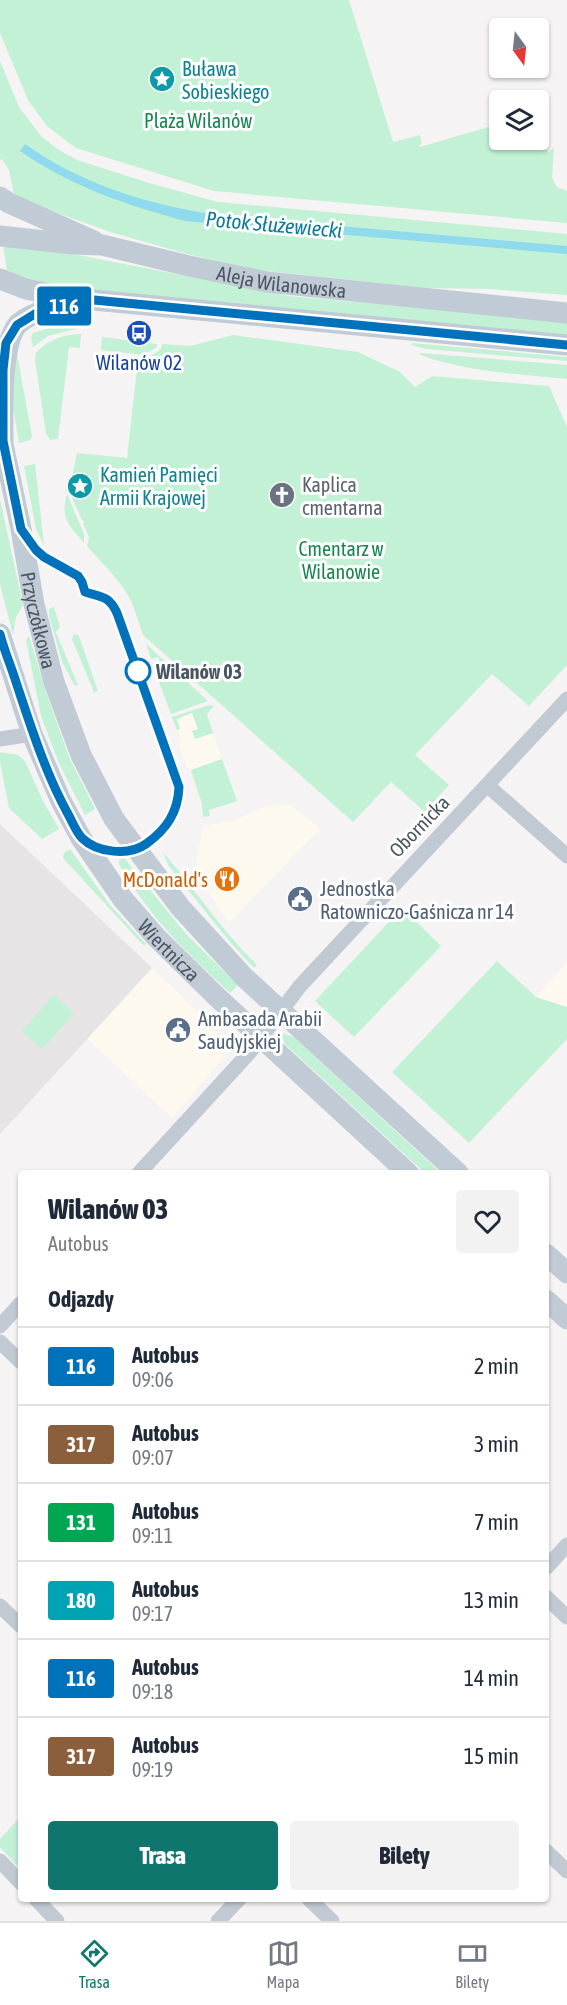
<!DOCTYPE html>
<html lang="pl">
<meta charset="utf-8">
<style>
body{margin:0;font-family:"Asap Condensed",sans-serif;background:#f2f2f3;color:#1f2937;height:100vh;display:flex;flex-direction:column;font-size:22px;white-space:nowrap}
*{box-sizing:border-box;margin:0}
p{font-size:20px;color:#747a83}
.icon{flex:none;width:33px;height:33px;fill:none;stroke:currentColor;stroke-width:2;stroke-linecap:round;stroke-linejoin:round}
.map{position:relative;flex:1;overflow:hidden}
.panel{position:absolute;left:18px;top:1170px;width:531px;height:732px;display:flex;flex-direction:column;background:#fff;border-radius:6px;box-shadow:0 2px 4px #0004}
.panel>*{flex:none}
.badge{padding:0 12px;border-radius:4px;font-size:21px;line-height:39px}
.needle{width:39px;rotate:165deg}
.controls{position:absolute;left:489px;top:18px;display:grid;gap:12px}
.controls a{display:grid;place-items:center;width:60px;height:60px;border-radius:6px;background:#fff;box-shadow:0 2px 4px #0004;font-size:30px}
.map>.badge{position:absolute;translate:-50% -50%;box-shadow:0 0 0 3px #fff}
h2{padding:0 30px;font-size:22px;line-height:54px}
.round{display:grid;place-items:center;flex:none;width:63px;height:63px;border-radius:6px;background:#f2f2f3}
.summary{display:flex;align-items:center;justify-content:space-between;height:102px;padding:0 30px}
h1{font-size:28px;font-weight:800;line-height:45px}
.primary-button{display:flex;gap:12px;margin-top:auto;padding:12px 30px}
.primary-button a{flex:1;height:69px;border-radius:6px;background:#0f766e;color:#fff;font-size:24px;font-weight:800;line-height:69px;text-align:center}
.primary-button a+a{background:#f2f2f3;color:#1f2937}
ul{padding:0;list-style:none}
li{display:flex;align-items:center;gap:18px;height:78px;padding:0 30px;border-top:2px solid #e0e1e3}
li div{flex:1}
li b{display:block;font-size:22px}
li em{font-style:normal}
li .badge{min-width:66px;font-weight:700;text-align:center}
.tabs{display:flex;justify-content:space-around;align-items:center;height:84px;border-top:2px solid #e0e1e3;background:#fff;font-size:16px;color:#747a83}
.tabs a{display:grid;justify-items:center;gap:3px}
.tabs .selected{color:#0f766e}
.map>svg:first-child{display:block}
</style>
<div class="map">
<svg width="567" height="1921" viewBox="0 0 567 1921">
<rect width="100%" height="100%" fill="#f5f3f3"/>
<g fill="#fdf9ef">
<polygon points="192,713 198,729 195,739 213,733 222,759 191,770 187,768 178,742 181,741 177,730 180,728 176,719"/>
<polygon points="282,804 292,806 320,829 229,923 194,871 203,827 235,820 264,807"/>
<polygon points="567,962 567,1007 536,997"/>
<polygon points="152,968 208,1021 230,1051 172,1118 87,1039"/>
</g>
<polygon fill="#e6e4e5" points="0,824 152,968 0,1134"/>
<g fill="#c3f1d5">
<polygon points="0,0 349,0 393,142 420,135 422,144 419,145 420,147 495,125 498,141 511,143 516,140 536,140 549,152 554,147 552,178 557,187 567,191 567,223 214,191 76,148 47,126 28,100 0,33"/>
<polygon points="0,61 19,107 41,136 59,150 77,160 149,183 218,202 567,234 567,295 490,289 426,288 257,270 191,255 110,232 30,203 14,195 9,170 2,159 0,160"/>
<polygon points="3,244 42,248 289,296 567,321 567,338 54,288 7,271"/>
<polygon points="62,324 79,323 80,328 48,336 33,347 31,338 33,333"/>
<path d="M 81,334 L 80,348 L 69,347 L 58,439 L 50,440 L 46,433 L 35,360 L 36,353 C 47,340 64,334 81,334 Z"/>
<path d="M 233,335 L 358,352 L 400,372 L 415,387 L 432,376 L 549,386 L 567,427 L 567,665 L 529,706 L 492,674 L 415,755 L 449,785 L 425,812 L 391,782 L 353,822 L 143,635 C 139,624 136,613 132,603 C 122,581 103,565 87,546 L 89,537 L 83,523 L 85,522 L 82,520 L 69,491 L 71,485 L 81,490 L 83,485 L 71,483 L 77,453 L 127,458 L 138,360 L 145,360 L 161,349 L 162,344 L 190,346 Z"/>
<polygon points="102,337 157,344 157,347 144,355 101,350"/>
<polygon points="412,343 567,357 567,361 426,349 411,345"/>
<path d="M 420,353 L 567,365 L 567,379 C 517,374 468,372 420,355 Z"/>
<polygon points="17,354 32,436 30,440 19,443 10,389"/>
<polygon points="35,464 44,545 36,529 24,466"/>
<path d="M 67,494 L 84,534 L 84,543 C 69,525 60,519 67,494 Z"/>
<polygon points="0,499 23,605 16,617 13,635 0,584"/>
<polygon points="54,607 60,627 56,632 78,685 75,686 62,662 49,616 49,609"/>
<polygon points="74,634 79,636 98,691 94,692 72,639"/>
<polygon points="29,636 47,695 69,757 95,809 85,815 58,761 41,716 26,640"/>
<polygon points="146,644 208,701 171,714 156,674 163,671 158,657 151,659"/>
<polygon points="209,705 214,706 207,714 213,733 195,739 192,731 198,729 192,713 177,719 180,729 177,730 172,717"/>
<polygon points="0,752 18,755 25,761 43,801 59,829 42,839 9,808 0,762"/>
<polygon points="222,759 237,801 209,810 210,816 203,817 202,804 191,770"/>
<polygon points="70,849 110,905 146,944 144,946 63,858 64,853"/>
<path d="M 163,852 C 195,889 221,930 257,965 L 254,968 L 230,942 L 168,865 Z"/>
<path d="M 124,858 L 186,934 L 238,985 L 230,993 C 184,950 151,919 119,864 L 119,860 Z"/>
<polygon points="402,908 441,946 354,1037 315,1001"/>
<polygon points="497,961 536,997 567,1007 567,1039 469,1143 392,1072"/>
<polygon points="54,995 74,1013 42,1049 22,1031"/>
<polygon points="284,1033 295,1038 441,1173 425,1173 286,1045 281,1036"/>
<polygon points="21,1816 21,1870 0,1847 0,1839"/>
</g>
<path fill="#90daee" d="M 25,144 C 84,186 153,206 224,216 L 567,246 L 567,254 L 185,221 C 126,205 70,186 20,151 Z"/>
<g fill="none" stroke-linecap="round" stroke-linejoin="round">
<g stroke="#c1cad2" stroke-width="15">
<polyline points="0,739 32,734"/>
<polyline points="487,785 567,856"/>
<polyline points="139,1173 249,1053 300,986 567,699"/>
<polyline points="0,1326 21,1303"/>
<polyline points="0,1342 21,1362"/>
<polyline points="546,1568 567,1545"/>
<polyline points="546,1597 567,1617"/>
<polyline points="0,1606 21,1626"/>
<polyline points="546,1851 567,1871"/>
<polyline points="0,1861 21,1883"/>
<polyline points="36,1899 57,1921"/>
<polyline points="309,1899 332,1921"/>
<polyline points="218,1921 239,1899"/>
</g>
<g stroke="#c1cbd6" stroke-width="21">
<polyline points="0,197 9,203 94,241"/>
<path id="s1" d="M 0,236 L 73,244 L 102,245 L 189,266 L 267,282 L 567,313"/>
<polyline points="0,279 26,289 62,297 567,345"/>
<path id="s2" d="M 0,430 L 21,529 L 34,604 L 54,682 L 81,755 L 114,819 L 180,907 L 244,977 L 458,1173"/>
<path d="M 3,441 C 3,411 0,345 18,324 C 33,311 55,307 75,304"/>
<path id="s3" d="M 0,634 L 32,734 L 61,801 L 81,838 L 122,898 L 155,936 L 217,997 L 408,1173"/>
<polyline points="546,1254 567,1273"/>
<polyline points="546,1300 567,1319"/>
</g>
</g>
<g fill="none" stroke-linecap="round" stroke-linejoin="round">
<g stroke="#fff" stroke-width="14">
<path id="line" d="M 0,634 C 4,650 11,666 16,682 C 31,727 45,772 68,814 C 72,821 76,832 82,838 C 97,853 129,856 146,844 C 167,829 178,812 179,787 L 117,613 C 109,596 102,597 85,592 L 82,582 L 78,576 L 44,557 L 36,550 L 21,529 L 3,441 L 3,370 L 6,343 L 17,325 L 38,312 L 94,300 L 567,345"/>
</g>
<use href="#line" stroke="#0072bc" stroke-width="9"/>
</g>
<defs>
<g id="sight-disc" transform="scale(1.35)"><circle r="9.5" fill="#0f9aa8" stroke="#fff"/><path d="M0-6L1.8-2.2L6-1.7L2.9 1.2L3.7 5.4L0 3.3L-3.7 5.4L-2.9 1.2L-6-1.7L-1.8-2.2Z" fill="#fff"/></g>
<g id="bus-disc" transform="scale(1.35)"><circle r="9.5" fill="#1a4fb4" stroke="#fff"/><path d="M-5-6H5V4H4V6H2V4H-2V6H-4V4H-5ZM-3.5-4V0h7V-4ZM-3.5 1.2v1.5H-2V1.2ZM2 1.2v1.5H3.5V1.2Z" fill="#fff"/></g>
<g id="church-disc" transform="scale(1.35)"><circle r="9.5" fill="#6b7280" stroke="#fff"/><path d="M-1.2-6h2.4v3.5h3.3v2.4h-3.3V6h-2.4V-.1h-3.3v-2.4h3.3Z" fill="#fff"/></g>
<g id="restaurant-disc" transform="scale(1.35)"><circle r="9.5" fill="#e8710a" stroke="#fff"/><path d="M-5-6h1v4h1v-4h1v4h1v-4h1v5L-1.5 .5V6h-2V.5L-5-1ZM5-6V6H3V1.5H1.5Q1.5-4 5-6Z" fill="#fff"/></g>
<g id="civic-disc" transform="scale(1.35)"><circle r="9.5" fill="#5c6f8a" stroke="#fff"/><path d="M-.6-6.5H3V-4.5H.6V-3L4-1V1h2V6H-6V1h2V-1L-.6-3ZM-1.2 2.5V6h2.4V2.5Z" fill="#fff"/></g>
</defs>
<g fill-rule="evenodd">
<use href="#sight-disc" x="162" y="79"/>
<use href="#bus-disc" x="139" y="333"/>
<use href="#sight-disc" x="80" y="486"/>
<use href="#church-disc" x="282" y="495"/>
<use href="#restaurant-disc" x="227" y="879"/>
<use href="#civic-disc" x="300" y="899"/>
<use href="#civic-disc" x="178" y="1030"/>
</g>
<circle fill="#fff" stroke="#0072bc" stroke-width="3" cx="138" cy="671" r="12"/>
<g text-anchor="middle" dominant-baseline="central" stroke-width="6" stroke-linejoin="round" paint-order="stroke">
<g font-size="20" fill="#0d838f" stroke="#fff" text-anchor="start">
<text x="182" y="68">Buława<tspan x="182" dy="23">Sobieskiego</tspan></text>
<text x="100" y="474">Kamień Pamięci<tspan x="100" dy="23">Armii Krajowej</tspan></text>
</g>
<g font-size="20" fill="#17864f" stroke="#fff">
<text x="198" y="120">Plaża Wilanów</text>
<text x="341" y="548">Cmentarz w<tspan x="341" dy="23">Wilanowie</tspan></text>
</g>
<g font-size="20" fill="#4a5661" stroke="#fff">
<text stroke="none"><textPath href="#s1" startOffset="286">Aleja Wilanowska</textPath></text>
<text stroke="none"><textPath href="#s2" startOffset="194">Przyczółkowa</textPath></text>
<text transform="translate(419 826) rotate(-46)">Obornicka</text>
<text stroke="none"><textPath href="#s3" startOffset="363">Wiertnicza</textPath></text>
</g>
<g font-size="20" fill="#164399" stroke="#fff">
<text x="139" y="362">Wilanów 02</text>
</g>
<g font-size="20" fill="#5b616d" stroke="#fff" text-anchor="start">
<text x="302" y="484">Kaplica<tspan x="302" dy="23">cmentarna</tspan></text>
</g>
<g font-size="20" font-weight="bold" fill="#4a5661" stroke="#fff" text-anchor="start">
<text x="156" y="671">Wilanów 03</text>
</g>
<g font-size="20" fill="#c56008" stroke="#fff" text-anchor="end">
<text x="208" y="879">McDonald's</text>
</g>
<g font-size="20" fill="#4e5e75" stroke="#fff" text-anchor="start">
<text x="320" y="888">Jednostka<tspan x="320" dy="23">Ratowniczo-Gaśnicza nr 14</tspan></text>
<text x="198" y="1018">Ambasada Arabii<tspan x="198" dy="23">Saudyjskiej</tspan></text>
</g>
<g font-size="21" font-style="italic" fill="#0c7c9b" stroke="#fff">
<text transform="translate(274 224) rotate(5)">Potok Służewiecki</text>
</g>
</g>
</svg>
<div class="controls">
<a><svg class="needle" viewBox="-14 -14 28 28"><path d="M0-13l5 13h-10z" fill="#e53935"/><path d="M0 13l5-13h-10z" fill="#747a83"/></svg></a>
<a><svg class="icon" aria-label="layers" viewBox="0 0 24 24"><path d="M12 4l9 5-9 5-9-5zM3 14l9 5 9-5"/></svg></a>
</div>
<b class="badge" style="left:64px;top:306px;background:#0072bc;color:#fff">116</b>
<section class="panel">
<div class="summary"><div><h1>Wilanów 03</h1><p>Autobus</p></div><a class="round"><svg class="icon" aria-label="heart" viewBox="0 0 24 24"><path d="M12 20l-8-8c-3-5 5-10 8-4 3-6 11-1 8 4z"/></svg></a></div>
<h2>Odjazdy</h2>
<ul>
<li><span class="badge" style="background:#0072bc;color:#fff">116</span><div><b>Autobus</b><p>09:06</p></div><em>2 min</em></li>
<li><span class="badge" style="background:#8b5e3c;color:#fff">317</span><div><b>Autobus</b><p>09:07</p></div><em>3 min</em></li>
<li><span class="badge" style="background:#00a651;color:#fff">131</span><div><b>Autobus</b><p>09:11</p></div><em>7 min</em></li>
<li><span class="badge" style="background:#00a3b4;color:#fff">180</span><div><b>Autobus</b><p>09:17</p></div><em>13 min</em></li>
<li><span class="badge" style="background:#0072bc;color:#fff">116</span><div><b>Autobus</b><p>09:18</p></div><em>14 min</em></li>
<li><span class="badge" style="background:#8b5e3c;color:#fff">317</span><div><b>Autobus</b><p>09:19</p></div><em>15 min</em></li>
</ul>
<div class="primary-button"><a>Trasa</a><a>Bilety</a></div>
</section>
</div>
<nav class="tabs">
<a class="selected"><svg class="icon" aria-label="directions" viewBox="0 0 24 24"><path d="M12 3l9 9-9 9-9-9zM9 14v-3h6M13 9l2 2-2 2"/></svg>Trasa</a>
<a><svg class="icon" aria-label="map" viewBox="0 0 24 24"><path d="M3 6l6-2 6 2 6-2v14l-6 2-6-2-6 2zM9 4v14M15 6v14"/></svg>Mapa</a>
<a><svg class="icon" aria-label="tickets" viewBox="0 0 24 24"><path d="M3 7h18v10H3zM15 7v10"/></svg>Bilety</a>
</nav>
